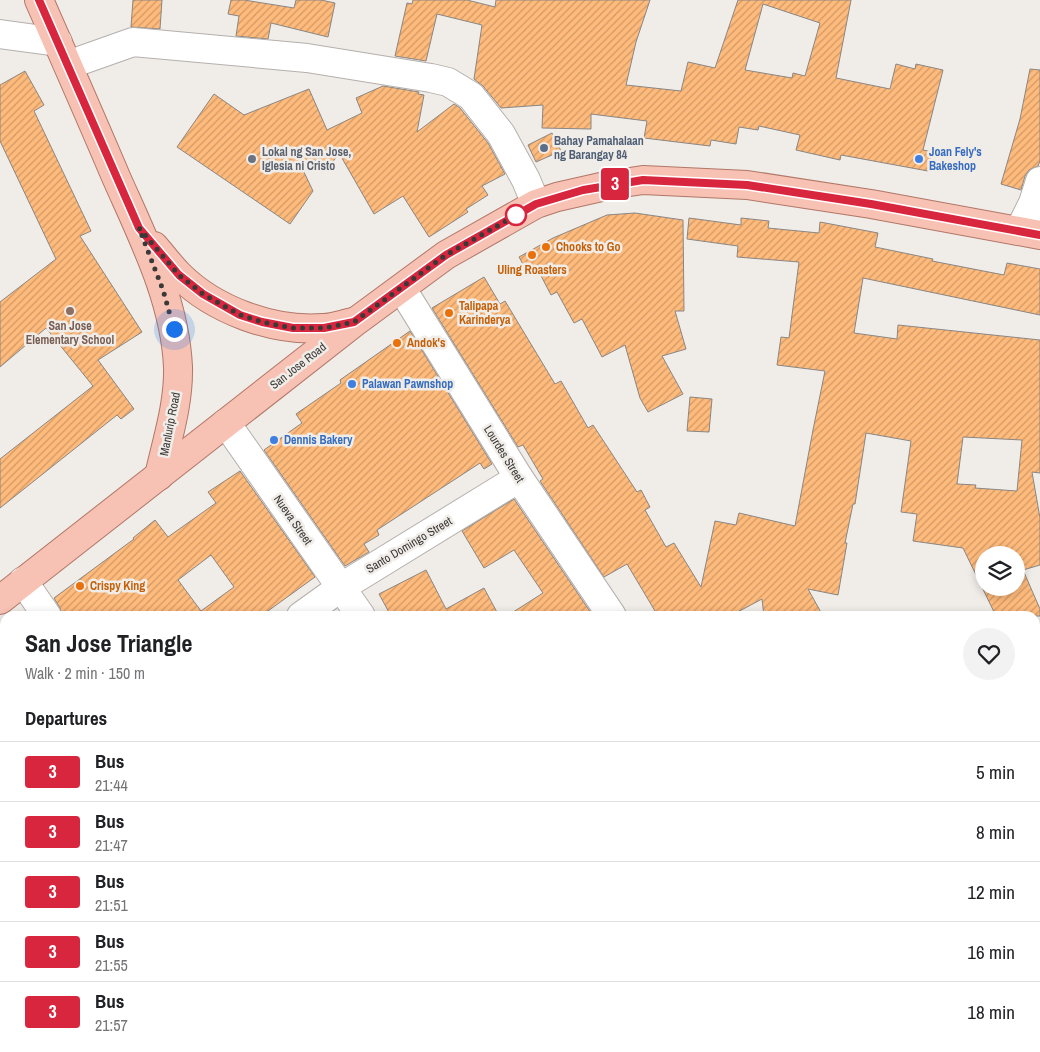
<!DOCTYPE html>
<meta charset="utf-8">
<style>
body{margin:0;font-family:"Archivo Narrow",sans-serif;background:#f2f2f2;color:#202124;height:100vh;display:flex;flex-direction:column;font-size:19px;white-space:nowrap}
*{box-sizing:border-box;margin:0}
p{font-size:16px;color:#757577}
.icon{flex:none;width:28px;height:28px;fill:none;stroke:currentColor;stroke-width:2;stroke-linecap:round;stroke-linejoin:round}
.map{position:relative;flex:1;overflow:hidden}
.panel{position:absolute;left:0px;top:611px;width:1040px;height:441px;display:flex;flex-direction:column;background:#fff;border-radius:15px 15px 0 0;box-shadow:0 2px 8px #0003}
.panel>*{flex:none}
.badge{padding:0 10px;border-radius:4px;font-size:18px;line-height:32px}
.tools{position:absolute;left:975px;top:546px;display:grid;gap:10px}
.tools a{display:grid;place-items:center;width:50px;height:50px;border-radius:50%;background:#fff;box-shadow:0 2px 8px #0003;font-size:25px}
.you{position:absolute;width:25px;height:25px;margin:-12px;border:4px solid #fff;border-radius:50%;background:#1a73e8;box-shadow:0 0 0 8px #1a73e833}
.map>.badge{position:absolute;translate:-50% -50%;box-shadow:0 0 0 2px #fff}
h2{padding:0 25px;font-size:19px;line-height:45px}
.round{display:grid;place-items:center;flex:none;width:52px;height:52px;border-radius:26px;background:#f2f2f2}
.overview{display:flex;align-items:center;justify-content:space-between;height:85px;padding:0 25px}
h1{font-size:24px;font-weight:700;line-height:38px}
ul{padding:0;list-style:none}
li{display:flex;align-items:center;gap:15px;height:60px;padding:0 25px;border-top:1px solid #e0e0e0}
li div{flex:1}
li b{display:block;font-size:19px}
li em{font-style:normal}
li .badge{min-width:55px;font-weight:700;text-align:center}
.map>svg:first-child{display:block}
</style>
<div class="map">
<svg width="1040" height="1052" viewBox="0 0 1040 1052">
<defs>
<pattern id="water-rules" width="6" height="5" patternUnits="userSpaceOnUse" patternTransform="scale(1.25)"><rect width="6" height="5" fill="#69e7e8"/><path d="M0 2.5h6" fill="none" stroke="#5cc7c8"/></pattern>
<pattern id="building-hatch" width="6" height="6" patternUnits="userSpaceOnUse" patternTransform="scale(1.25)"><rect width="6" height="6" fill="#ffbb7c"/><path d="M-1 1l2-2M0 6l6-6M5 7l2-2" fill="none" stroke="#d09966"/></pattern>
</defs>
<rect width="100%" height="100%" fill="#f0ece8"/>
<polygon fill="url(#water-rules)" points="1040,954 1040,1052 958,1052 955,1048 1035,1048 1035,959"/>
<g fill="url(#building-hatch)" stroke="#8a8683" fill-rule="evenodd">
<polygon points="133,0 162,0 160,29 131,27"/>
<polygon points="231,0 244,0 294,8 296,0 321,0 335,3 328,37 271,23 268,39 236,36 239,16 228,14"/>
<path d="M 413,0 L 467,0 L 495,7 L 496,0 L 650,0 L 636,42 L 626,85 L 681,91 L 688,62 L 715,68 L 738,0 L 851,0 L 836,78 L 890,89 L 896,64 L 915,69 L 916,64 L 943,70 L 923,150 L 932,152 L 928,171 L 841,155 L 840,160 L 796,150 L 800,135 L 759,126 L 758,130 L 739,127 L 736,144 L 711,140 L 710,146 L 644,138 L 647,121 L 591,114 L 591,129 L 542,128 L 543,105 L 501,108 L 483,86 L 474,79 L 482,25 L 437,14 L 426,61 L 395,56 L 407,3 L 412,4 ZM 763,4 L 820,23 L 805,76 L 793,73 L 792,78 L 745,70 Z"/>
<polygon points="1030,69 1040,70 1040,161 1038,166 1029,170 1025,176 1021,190 1001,184 1020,119"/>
<polygon points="25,71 44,105 34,111 91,231 80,236 142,332 98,360 134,409 121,419 117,415 0,508 0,459 93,386 46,328 0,367 0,302 56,259 0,141 0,85"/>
<polygon points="383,86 419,92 418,94 424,95 417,132 454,104 460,108 488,143 505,174 482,186 488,195 466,209 468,212 429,237 403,196 374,214 339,153 327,170 320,158 302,168 313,191 290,224 177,147 214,94 244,115 309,89 327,130 362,113 356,98"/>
<polygon points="552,133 561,151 536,162 528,145"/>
<polygon points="635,213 683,220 684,311 675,311 686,349 662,356 683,394 648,412 640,398 625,345 602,357 582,319 574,323 557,292 551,295 538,270 529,275 519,257 553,238 607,215"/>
<path d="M 689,218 L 741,225 L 741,218 L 769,221 L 768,228 L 819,233 L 820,222 L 878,233 L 875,247 L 933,259 L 932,261 L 1004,275 L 1007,263 L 1040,269 L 1040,315 L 863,278 L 854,333 L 897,339 L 898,325 L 1040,340 L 1040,473 L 1032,472 L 1040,518 L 1040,565 L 1023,570 L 1040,609 L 1040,616 L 996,616 L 963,548 L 913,541 L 917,514 L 901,512 L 911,441 L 866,433 L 855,504 L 853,504 L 845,543 L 847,543 L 838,595 L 808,589 L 823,616 L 764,616 L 762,599 L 730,616 L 658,616 L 627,564 L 604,577 L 540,481 L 543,479 L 523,445 L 518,447 L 432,308 L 484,277 L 500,304 L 505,301 L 555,384 L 561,381 L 588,428 L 593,425 L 637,492 L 641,490 L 650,507 L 645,510 L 666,547 L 674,543 L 701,587 L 715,521 L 736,525 L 739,513 L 795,526 L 813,430 L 825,371 L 777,365 L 781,337 L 789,338 L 799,262 L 737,257 L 738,246 L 687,239 ZM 963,437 L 1022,440 L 1017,491 L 975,488 L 976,485 L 957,484 ZM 984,555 L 1016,555 L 1016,588 L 984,588 Z"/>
<polygon points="410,331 492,464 484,469 480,463 377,530 379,535 364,544 369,552 345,566 264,450 302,423 296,414 341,383 340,380"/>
<polygon points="690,397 712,399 709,432 687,431"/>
<path d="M 240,471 L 315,577 L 261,616 L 62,616 L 60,608 L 54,598 L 134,539 L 133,538 L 155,520 L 168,537 L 216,503 L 208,492 ZM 211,555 L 234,587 L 201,611 L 178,580 Z"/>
<polygon points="514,499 593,616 507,616 543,593 514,550 484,568 462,531"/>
<polygon points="426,570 446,609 484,588 499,616 391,616 379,594"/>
</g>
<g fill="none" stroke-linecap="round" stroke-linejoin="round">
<g stroke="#b5b0ad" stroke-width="30">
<g id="minor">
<polyline points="0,34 58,42"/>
<polyline points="68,65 133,42 307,58 431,78 448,82 471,96 501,134 526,180 536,204"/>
<polyline points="1019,231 1033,203 1040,181"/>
<polyline points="402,289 519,478 612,616"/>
<polyline points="226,423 361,616"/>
<polyline points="23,581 47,616"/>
<polyline points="301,616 340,588 519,478"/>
<polyline points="1035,801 1040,799"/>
<polyline points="0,837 5,833"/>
<polyline points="0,884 5,891"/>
<polyline points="113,1048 116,1052"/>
<polyline points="349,1048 353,1052"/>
<polyline points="143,1052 150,1048"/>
<polyline points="593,1052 600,1048"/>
</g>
</g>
<g stroke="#b17767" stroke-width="30">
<g id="major">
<path d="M 39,0 C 65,59 91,118 116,177 C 143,238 175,300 178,367 C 179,404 167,440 159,476"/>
<path d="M 154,246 C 162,255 170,266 179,275 C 214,310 273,332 323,328 C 333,328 343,324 353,322"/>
<polyline points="0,600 355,322 446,255 536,204 557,197 610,185 643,180 747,185 871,204 1040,235"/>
</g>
</g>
<use href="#minor" stroke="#fff" stroke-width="28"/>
<use href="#major" stroke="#f7c1b3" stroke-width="28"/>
</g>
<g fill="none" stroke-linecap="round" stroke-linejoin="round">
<g stroke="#fff" stroke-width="11">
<polyline id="line" points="39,0 139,228 179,275 203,294 240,315 262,322 293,328 324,328 354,322 446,255 536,204 583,190 643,180 747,185 871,204 1040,235"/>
</g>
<use href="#line" stroke="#d7263d" stroke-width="8"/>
<polyline stroke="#3b3937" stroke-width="5" stroke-dasharray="0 9" points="174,329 163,290 139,228 179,275 203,294 240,315 262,322 293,328 324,328 354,322 446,255 522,212 516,215"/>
</g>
<circle fill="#5c6f8a" stroke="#f0ece8" stroke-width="2" cx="544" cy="148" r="5"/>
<circle fill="#6b7280" stroke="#f0ece8" stroke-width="2" cx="252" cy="159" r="5"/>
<g fill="#3f7fe0" stroke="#f0ece8" stroke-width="2">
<circle cx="919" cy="159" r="5"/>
<circle cx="352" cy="384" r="5"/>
<circle cx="274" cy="440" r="5"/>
</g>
<circle fill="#fff" stroke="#d7263d" stroke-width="2.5" cx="516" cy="215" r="10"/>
<g fill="#e8710a" stroke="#f0ece8" stroke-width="2">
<circle cx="546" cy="247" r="5"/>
<circle cx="532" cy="255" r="5"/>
<circle cx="449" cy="313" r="5"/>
<circle cx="397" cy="343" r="5"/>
<circle cx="80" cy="586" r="5"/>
</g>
<circle fill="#8d6e63" stroke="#f0ece8" stroke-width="2" cx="70" cy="311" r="5"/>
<g text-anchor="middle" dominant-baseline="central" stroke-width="5" stroke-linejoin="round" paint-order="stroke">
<g font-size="12" font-weight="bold" fill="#4e5e75" stroke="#f0ece8" text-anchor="start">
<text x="554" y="141">Bahay Pamahalaan<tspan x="554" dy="14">ng Barangay 84</tspan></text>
</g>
<g font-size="12" font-weight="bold" fill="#5b616d" stroke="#f0ece8" text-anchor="start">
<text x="262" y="152">Lokal ng San Jose,<tspan x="262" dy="14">Iglesia ni Cristo</tspan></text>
</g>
<g font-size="12" font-weight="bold" fill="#366cbe" stroke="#f0ece8" text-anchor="start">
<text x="929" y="152">Joan Fely's<tspan x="929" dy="14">Bakeshop</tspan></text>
<text x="362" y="384">Palawan Pawnshop</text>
<text x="284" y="440">Dennis Bakery</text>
</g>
<g font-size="12" font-weight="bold" fill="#c56008" stroke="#f0ece8" text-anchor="start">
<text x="556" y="247">Chooks to Go</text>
<text x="532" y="270" text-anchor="middle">Uling Roasters</text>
<text x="459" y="306">Talipapa<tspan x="459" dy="14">Karinderya</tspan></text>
<text x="407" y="343">Andok's</text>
<text x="90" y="586">Crispy King</text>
</g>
<g font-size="12" font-weight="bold" fill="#785e54" stroke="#f0ece8">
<text x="70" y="326">San Jose<tspan x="70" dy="14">Elementary School</tspan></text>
</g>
<g font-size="12" fill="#3b3937" stroke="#f0ece8">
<text transform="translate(298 366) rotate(-38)">San Jose Road</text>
<text transform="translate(170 424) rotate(-79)">Manlurip Road</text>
<text transform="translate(504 454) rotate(58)">Lourdes Street</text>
<text transform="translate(293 520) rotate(55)">Nueva Street</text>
<text transform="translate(409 545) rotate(-31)">Santo Domingo Street</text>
</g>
</g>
</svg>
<div class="tools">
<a><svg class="icon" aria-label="layers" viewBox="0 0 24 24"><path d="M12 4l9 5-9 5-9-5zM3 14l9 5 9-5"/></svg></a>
</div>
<div class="you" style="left:174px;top:329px"></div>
<b class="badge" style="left:615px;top:184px;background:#d7263d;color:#fff">3</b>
<section class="panel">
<div class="overview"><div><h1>San Jose Triangle</h1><p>Walk · 2 min · 150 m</p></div><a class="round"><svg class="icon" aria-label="heart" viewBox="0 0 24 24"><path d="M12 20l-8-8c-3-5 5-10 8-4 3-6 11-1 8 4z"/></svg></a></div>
<h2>Departures</h2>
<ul>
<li><span class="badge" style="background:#d7263d;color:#fff">3</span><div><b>Bus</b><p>21:44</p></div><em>5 min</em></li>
<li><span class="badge" style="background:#d7263d;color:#fff">3</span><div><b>Bus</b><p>21:47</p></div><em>8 min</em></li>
<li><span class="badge" style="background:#d7263d;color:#fff">3</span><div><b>Bus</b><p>21:51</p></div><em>12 min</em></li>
<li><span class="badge" style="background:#d7263d;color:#fff">3</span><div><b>Bus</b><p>21:55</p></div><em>16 min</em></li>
<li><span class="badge" style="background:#d7263d;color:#fff">3</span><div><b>Bus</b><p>21:57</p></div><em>18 min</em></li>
</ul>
</section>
</div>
